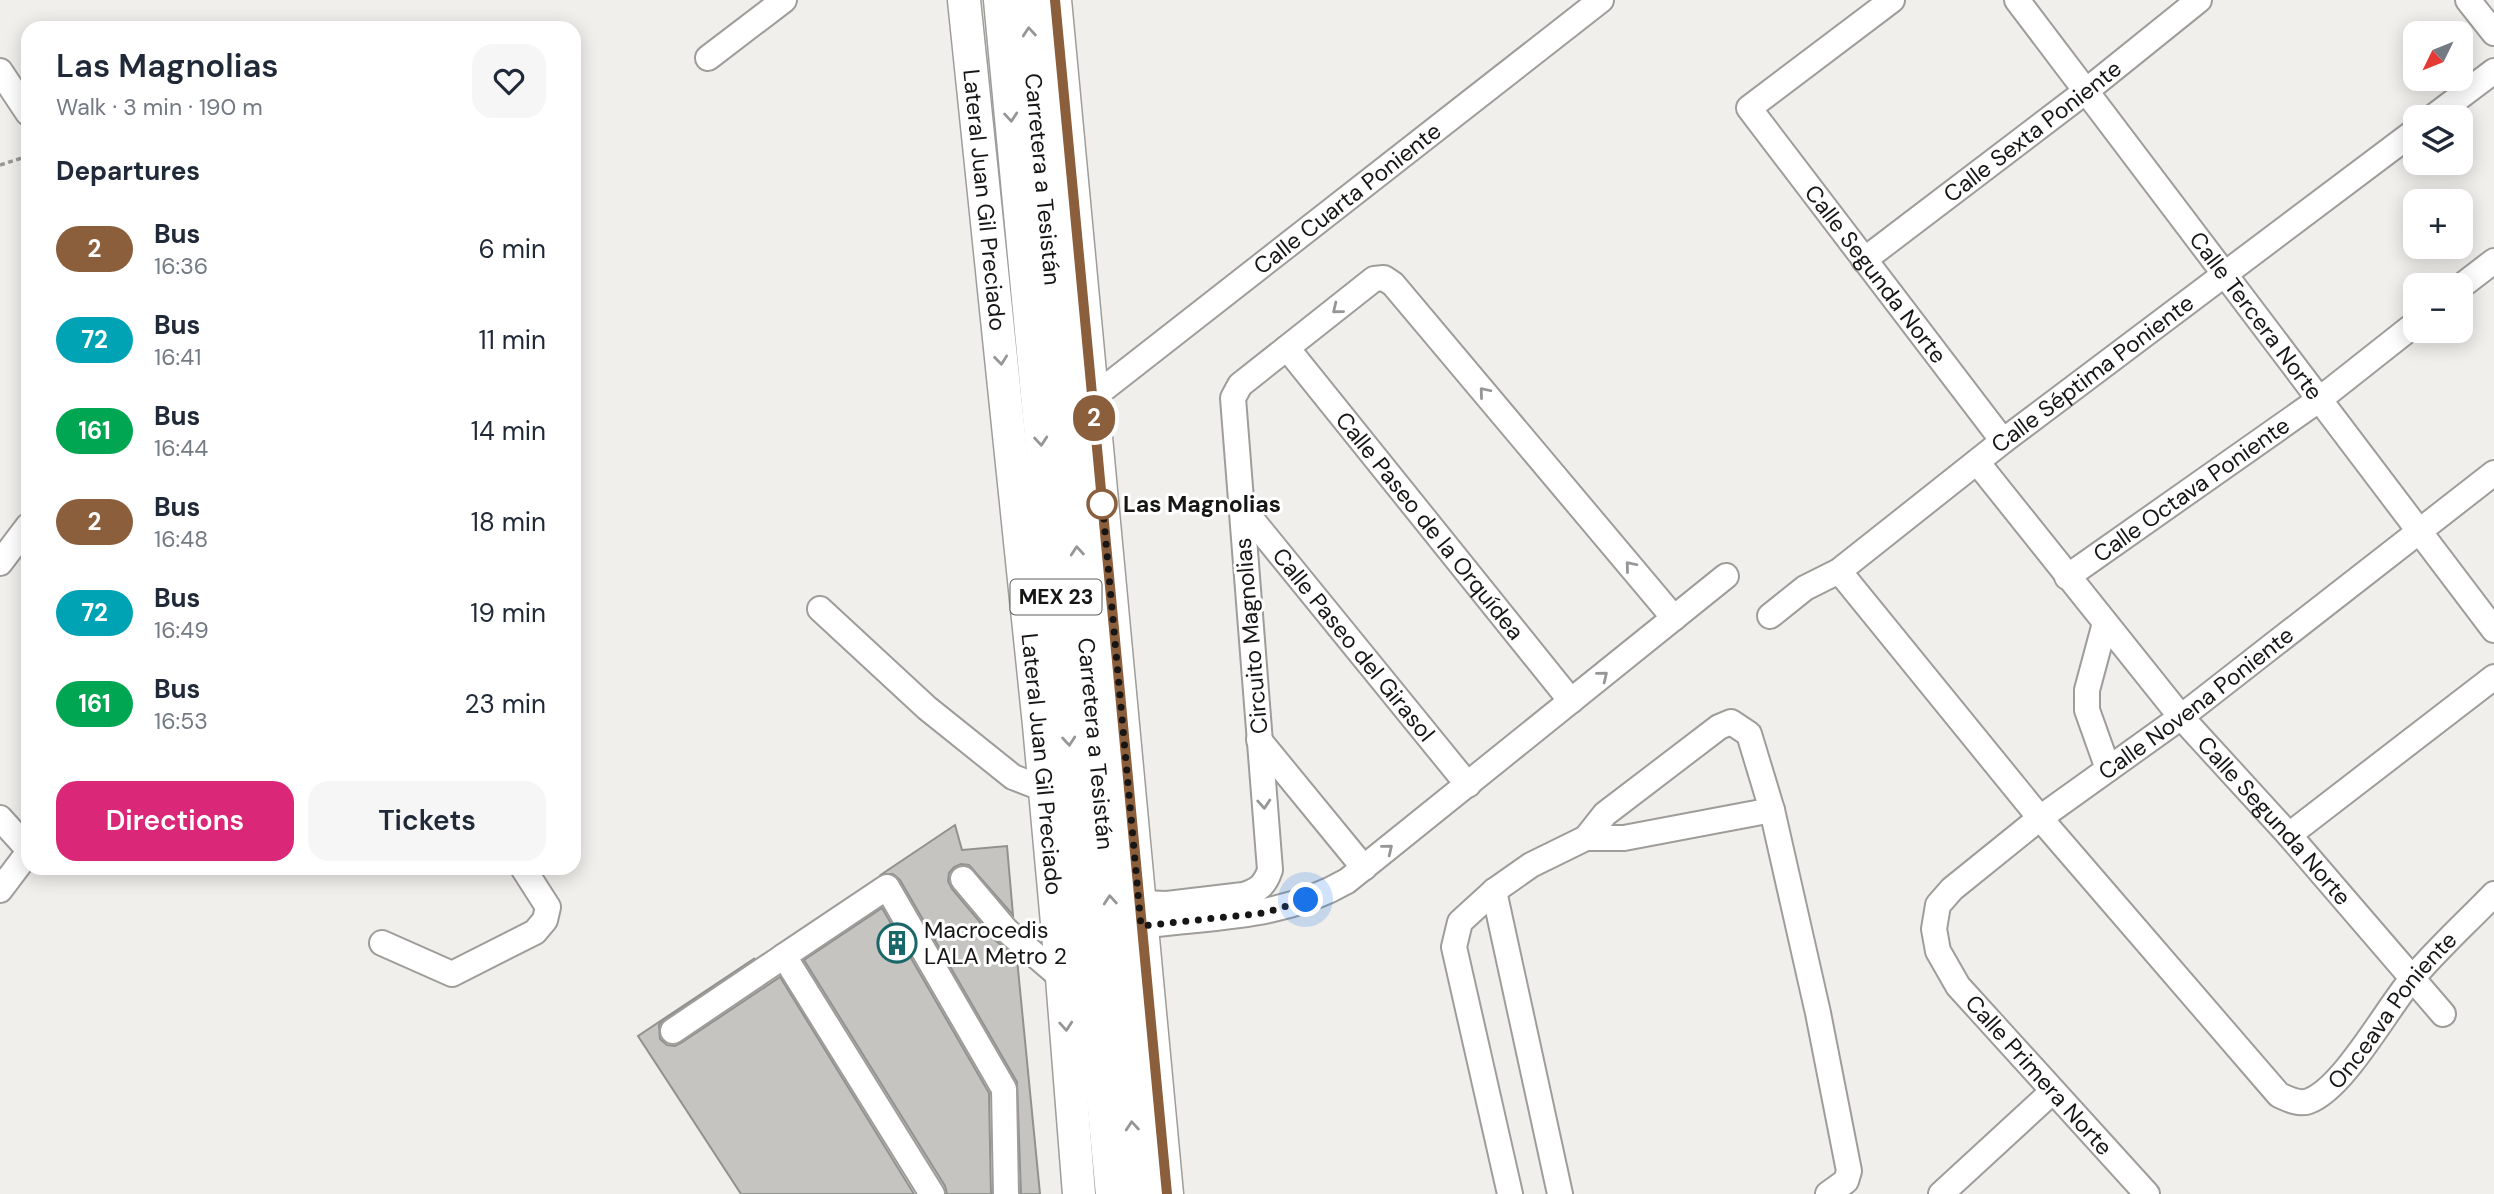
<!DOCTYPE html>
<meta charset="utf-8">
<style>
body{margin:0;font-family:"DM Sans",sans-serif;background:#f6f6f7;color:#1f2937;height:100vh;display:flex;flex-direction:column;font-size:26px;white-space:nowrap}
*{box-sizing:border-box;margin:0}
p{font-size:23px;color:#747a83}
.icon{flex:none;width:38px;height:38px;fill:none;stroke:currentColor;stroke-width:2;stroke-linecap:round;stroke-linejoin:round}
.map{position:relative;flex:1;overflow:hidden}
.side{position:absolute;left:21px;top:21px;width:560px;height:854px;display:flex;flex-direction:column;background:#fff;border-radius:21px;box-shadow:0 4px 18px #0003}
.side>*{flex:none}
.badge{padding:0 14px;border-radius:23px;font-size:24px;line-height:46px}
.needle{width:46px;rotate:227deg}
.tools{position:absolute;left:2403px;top:21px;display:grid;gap:14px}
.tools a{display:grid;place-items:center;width:70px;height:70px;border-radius:14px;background:#fff;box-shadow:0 4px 18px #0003;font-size:35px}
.you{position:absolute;width:35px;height:35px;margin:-18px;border:5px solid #fff;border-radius:50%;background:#1a73e8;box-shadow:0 0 0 10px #1a73e833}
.map>.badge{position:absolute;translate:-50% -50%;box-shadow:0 0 0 4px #fff}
h2{padding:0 35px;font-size:26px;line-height:63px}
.round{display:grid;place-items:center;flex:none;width:74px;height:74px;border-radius:21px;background:#f6f6f7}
.summary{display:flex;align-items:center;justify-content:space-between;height:119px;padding:0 35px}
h1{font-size:33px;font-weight:600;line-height:52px}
.cta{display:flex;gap:14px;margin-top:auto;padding:14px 35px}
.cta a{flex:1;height:80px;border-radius:21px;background:#db2777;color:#fff;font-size:28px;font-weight:600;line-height:80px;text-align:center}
.cta a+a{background:#f6f6f7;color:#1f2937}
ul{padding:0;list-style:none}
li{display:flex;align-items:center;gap:21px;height:91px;padding:0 35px}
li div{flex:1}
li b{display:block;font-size:26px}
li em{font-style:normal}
li .badge{min-width:77px;font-weight:700;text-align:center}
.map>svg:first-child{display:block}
</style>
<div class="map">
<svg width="2494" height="1194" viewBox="0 0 2494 1194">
<rect width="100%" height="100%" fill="#f1efec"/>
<g fill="#c5c4c1" stroke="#91918e" stroke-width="2">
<polygon points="955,825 962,850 1007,846 1013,915 969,865 961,864 954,867 949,873 948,881 952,889 995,940 1017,959 1040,1194 1021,1194 1017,1082 900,880 893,874 882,874"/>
<polygon points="882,908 989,1093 991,1194 947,1194 945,1186 804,960"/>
<polygon points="755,958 665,1019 659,1025 660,1039 667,1045 675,1046 681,1043 780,977 914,1194 741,1194 638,1036"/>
</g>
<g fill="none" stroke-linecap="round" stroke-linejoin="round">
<g stroke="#9f9d9a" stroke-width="28">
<g id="minor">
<path id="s1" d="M 1892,0 L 1749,108 L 2003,441"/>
<path id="s2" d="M 2017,0 L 2494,630"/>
<polyline points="2468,0 2494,33"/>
<polyline points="708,58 784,0"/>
<polyline points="0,71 28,113"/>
<polyline points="2433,117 2494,71"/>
<path id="s3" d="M 1864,260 L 2086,91 L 2199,0"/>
<polyline points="2460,287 2494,261"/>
<path id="s4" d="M 1287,348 L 1571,701"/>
<path id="s5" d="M 1092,398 L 1601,0"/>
<path id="s6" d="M 1977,462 L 2181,717 L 2289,835 L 2443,1014"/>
<path id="s7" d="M 1240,505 L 1468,785"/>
<polyline points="0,563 28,526"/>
<path id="s8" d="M 1839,571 L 2040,818 L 2279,1095 C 2288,1099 2299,1105 2309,1101 C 2344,1088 2387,1008 2412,979 C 2437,949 2467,922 2494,894"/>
<path id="s9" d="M 2067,577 L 2320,399 L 2415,324"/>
<polyline points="820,609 927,708 1013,777 1044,789"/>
<path id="s10" d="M 1770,616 L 1805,588 L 1839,571 L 2003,441 L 2415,131"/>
<polyline points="2105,623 2087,690 2087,710 2108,769"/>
<polyline points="1259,740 1364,868"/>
<polyline points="0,818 28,849"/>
<polyline points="2289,835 2494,677"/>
<polyline points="1586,838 1605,814 1719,727 1731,722 1749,734 1772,810 1818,1013 1849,1171 1846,1181 1828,1194"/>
<polyline points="963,879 1006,930 1062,978"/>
<polyline points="0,890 28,853"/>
<polyline points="1494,891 1560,1194"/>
<path d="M 1139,903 L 1167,904 L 1243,895 C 1258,891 1265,885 1270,870 L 1233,398 L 1240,385 L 1374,279 L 1384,278 L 1393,284 L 1674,618"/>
<path d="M 1141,926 C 1215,916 1281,919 1347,881 L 1726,576"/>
<polyline points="382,943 452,974 535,932 545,920 548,907 523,868"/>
<polyline points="673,1031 784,956"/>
<polyline points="932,1194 784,956 887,887 1004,1089 1006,1194"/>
<polyline points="1510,1194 1454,947 1460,922 1494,891 1531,865 1586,838 1624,838 1772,810"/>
<polyline points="1941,1194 2053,1091"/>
<path id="s11" d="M 2147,1194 L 1958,986 L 1938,951 L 1934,929 L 1938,905 L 1952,889 L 2040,818 L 2181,717 L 2494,473"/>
</g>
</g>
<g stroke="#9f9d9a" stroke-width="35">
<g id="major">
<path id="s12" d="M 964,0 L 1039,725 L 1062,978 L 1079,1194"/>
<polyline points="1000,0 1112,1194"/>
<path id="s13" d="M 1026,0 L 1138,1194"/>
<polyline points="1055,0 1167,1194"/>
</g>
</g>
<polyline stroke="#9a9896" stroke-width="3.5" stroke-dasharray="5 3.5" stroke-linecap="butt" points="0,165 28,156"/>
<use href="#minor" stroke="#fff" stroke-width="24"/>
<use href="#major" stroke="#fff" stroke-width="32"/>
</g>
<defs><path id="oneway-chevron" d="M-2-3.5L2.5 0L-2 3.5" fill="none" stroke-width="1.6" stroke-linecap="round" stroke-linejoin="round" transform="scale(1.75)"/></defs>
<g stroke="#979696">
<use href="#oneway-chevron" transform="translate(1029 32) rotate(-95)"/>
<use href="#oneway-chevron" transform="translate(1011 117) rotate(85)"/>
<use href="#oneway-chevron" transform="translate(1337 309) rotate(141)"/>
<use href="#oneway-chevron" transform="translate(1001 360) rotate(84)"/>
<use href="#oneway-chevron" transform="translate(1484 392) rotate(-130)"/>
<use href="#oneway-chevron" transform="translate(1041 441) rotate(85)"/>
<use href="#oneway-chevron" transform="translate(1077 551) rotate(-95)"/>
<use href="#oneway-chevron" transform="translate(1630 566) rotate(-130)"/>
<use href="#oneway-chevron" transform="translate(1603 676) rotate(-39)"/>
<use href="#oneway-chevron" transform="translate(1069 741) rotate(85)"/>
<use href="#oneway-chevron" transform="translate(1264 804) rotate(86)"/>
<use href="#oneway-chevron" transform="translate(1388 849) rotate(-39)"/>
<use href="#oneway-chevron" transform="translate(1110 900) rotate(-95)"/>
<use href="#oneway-chevron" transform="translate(1066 1026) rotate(86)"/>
<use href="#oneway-chevron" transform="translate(1132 1126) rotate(-95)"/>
</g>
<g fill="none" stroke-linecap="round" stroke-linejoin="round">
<g stroke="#fff" stroke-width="16">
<polyline id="line" points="1055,0 1167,1194"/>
</g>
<use href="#line" stroke="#8b5e3c" stroke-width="10"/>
<polyline stroke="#171615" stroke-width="7" stroke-dasharray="0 12.6" points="1102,504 1102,499 1141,926 1264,913 1306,900"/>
</g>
<defs>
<g id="building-ring" transform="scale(2.0125)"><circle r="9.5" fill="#fff" stroke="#196768" stroke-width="1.5"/><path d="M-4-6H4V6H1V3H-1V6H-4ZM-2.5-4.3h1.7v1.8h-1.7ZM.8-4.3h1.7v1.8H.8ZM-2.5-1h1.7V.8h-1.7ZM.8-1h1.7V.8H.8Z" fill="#196768"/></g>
</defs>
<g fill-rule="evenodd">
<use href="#building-ring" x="897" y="943"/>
</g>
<circle fill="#fff" stroke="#8b5e3c" stroke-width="3.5" cx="1102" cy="504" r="14"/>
<g text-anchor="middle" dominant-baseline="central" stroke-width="6" stroke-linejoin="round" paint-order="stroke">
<rect fill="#fff" stroke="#5d5c5b" stroke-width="2" x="1010.5" y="579.5" width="91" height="35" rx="5"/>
<g font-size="21" font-weight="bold" fill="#171615">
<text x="1056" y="597">MEX 23</text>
</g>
<g font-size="23" fill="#171615" stroke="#fff">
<text stroke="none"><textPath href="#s3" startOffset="212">Calle Sexta Poniente</textPath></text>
<text stroke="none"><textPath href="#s13" startOffset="180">Carretera a Tesistán</textPath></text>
<text stroke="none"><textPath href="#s5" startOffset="324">Calle Cuarta Poniente</textPath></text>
<text stroke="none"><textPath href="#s12" startOffset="201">Lateral Juan Gil Preciado</textPath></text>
<text stroke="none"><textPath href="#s1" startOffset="388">Calle Segunda Norte</textPath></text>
<text stroke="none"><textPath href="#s2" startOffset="396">Calle Tercera Norte</textPath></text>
<text stroke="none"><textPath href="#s10" startOffset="404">Calle Séptima Poniente</textPath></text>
<text stroke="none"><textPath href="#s9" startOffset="152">Calle Octava Poniente</textPath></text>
<text stroke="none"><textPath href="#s4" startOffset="228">Calle Paseo de la Orquídea</textPath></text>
<text transform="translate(1251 636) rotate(-95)">Circuito Magnolias</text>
<text stroke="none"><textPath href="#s7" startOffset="180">Calle Paseo del Girasol</textPath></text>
<text stroke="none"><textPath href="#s11" startOffset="696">Calle Novena Poniente</textPath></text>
<text stroke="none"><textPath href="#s13" startOffset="747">Carretera a Tesistán</textPath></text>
<text stroke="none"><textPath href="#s12" startOffset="768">Lateral Juan Gil Preciado</textPath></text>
<text stroke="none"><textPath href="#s6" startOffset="466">Calle Segunda Norte</textPath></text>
<text stroke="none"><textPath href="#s8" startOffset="840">Onceava Poniente</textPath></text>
<text transform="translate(2039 1075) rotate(48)">Calle Primera Norte</text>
</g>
<g font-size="23" font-weight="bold" fill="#171615" stroke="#fff" text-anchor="start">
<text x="1123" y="504">Las Magnolias</text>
</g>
<g font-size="23" fill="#171615" stroke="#fff" text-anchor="start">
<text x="924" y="930">Macrocedis<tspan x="924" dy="26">LALA Metro 2</tspan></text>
</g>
</g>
</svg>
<div class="tools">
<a><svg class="needle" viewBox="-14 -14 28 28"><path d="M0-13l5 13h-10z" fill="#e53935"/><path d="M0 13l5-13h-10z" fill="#747a83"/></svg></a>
<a><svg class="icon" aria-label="layers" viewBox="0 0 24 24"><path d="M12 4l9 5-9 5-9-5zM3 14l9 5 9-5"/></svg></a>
<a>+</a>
<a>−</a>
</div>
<div class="you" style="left:1306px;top:900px"></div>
<b class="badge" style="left:1094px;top:418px;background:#8b5e3c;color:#fff">2</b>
<section class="side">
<div class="summary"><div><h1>Las Magnolias</h1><p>Walk · 3 min · 190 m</p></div><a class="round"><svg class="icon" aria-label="heart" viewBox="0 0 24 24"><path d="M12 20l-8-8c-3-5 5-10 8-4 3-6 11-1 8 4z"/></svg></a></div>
<h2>Departures</h2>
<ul>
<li><span class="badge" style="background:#8b5e3c;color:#fff">2</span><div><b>Bus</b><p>16:36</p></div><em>6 min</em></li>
<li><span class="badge" style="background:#00a3b4;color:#fff">72</span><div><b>Bus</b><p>16:41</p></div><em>11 min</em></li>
<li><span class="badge" style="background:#00a651;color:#fff">161</span><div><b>Bus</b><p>16:44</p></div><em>14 min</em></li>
<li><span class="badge" style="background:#8b5e3c;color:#fff">2</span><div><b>Bus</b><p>16:48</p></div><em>18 min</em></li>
<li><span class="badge" style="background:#00a3b4;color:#fff">72</span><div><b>Bus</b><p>16:49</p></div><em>19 min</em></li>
<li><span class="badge" style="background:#00a651;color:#fff">161</span><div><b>Bus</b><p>16:53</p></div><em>23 min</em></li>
</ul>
<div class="cta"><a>Directions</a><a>Tickets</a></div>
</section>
</div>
